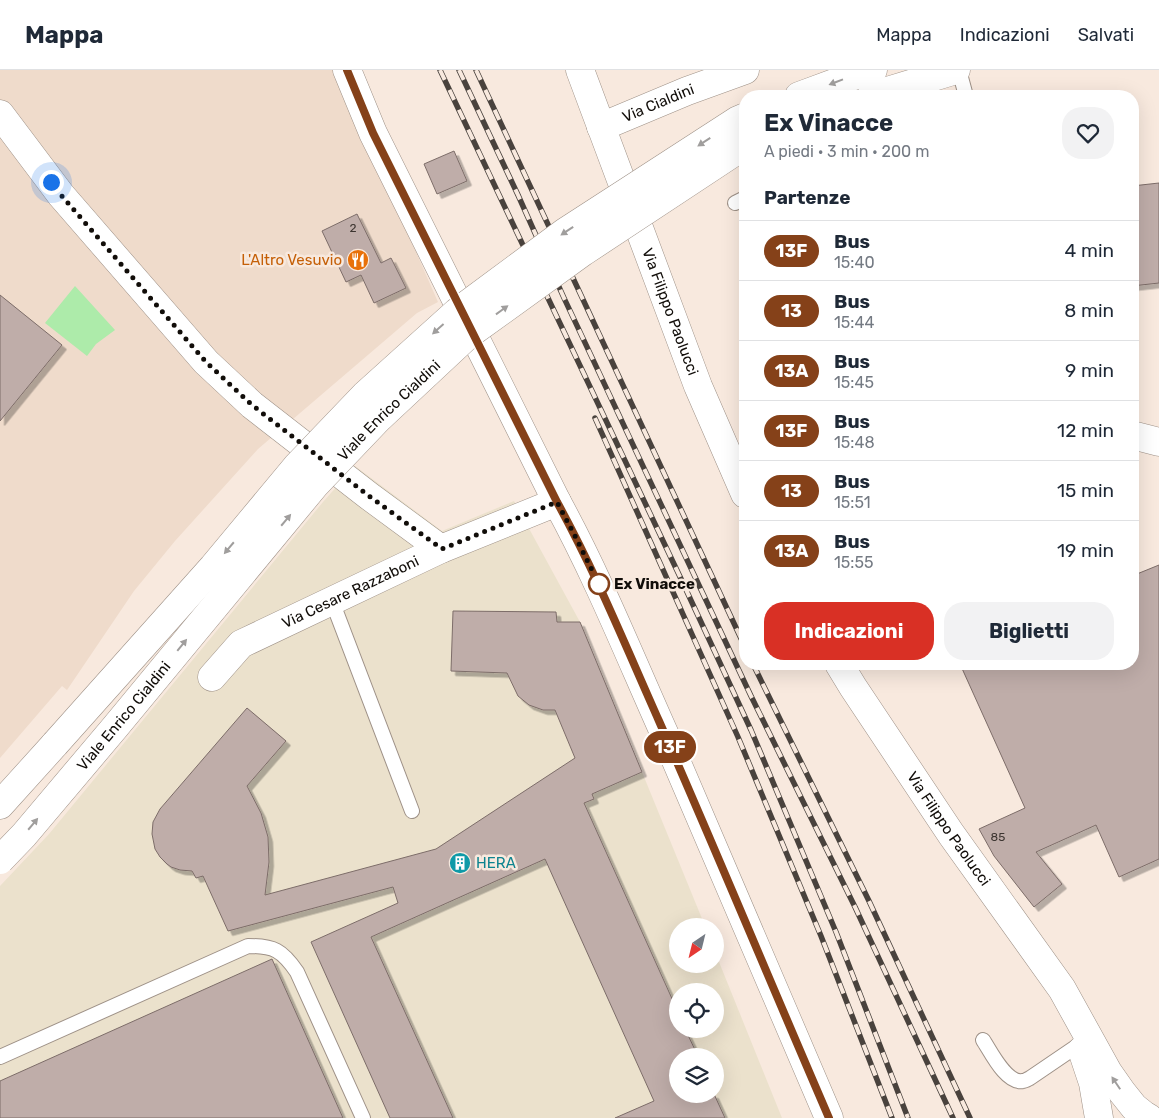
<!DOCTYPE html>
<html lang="it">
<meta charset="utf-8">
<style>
body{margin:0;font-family:Rubik,sans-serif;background:#f2f2f3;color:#1f2937;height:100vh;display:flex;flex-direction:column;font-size:19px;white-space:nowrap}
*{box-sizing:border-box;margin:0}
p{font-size:16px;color:#747a83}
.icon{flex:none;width:28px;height:28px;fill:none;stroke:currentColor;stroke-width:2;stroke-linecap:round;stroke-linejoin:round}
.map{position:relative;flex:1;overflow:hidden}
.details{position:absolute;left:739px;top:20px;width:400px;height:580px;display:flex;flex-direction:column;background:#fff;border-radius:20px;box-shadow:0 5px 20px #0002}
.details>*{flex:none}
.badge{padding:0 10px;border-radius:16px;font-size:18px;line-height:32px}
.needle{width:32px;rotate:215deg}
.controls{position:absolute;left:669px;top:848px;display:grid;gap:10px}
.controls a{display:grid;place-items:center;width:55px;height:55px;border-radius:50%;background:#fff;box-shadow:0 5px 20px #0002;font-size:25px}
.you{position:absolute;width:25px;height:25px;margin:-12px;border:4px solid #fff;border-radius:50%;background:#1a73e8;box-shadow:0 0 0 8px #1a73e833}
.map>.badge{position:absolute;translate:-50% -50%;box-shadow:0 0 0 2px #fff}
h2{padding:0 25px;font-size:19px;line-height:45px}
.round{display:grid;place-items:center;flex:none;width:52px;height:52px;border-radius:20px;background:#f2f2f3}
.headline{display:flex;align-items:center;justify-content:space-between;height:85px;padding:0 25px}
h1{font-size:24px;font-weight:700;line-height:38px}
.cta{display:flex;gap:10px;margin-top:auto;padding:10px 25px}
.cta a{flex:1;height:58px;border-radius:20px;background:#d93025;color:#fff;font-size:20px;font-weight:700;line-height:58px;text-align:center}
.cta a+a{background:#f2f2f3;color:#1f2937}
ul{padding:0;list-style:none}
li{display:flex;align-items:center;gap:15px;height:60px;padding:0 25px;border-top:1px solid #e0e1e3}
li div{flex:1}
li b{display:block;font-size:19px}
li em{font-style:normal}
li .badge{min-width:55px;font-weight:700;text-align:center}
header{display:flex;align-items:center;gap:30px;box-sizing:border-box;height:70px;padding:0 25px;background:#fff;border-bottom:1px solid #e0e1e3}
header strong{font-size:24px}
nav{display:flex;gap:28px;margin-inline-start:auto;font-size:18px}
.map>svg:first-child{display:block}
</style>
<header>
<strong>Mappa</strong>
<nav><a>Mappa</a><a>Indicazioni</a><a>Salvati</a></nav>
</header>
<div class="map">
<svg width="1159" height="1048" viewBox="0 0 1159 1048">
<defs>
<filter id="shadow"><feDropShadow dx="4.5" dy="4.5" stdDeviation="0" flood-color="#0004"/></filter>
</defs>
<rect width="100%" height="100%" fill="#f8e9de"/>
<polygon fill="#efdbcb" points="0,0 336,0 438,232 417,243 258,379 175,471 134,521 67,620 62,616 0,688"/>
<path fill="#ebe1cc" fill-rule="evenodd" d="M 355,396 L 442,461 L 514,431 L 580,552 L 642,702 L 705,856 L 678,856 L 678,894 L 715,894 L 715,882 L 782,1048 L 0,1048 L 0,816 L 49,764 L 323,432 ZM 678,921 L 715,921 L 715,959 L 678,959 ZM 678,986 L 715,986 L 715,1024 L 678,1024 Z"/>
<polygon fill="#adebaa" points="75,216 115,260 96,274 87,286 45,253"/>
<g fill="#bfada9" stroke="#7d6d69" filter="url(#shadow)">
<polygon points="454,81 467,111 437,124 424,94"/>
<polygon points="1159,113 1159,213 1132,216 1132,116"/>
<polygon points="357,144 381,193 391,188 406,218 374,233 361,205 346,212 322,161"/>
<polygon points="0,225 62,275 0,351"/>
<polygon points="1159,495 1159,789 1119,807 1096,755 1036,782 1062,814 1034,837 994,786 979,759 1025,738 960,594 1132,594 1132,506"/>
<polygon points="453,541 556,542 557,552 580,552 642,702 592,724 594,729 584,733 678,942 678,959 685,959 698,986 678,986 678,1024 714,1024 725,1048 615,1048 654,1031 545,789 371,867 453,1048 390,1048 311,872 398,833 393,817 228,861 203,806 196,808 192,801 180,800 171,797 167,794 160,787 155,779 152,764 153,752 160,739 247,638 286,671 247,716 261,743 268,767 269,792 265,825 436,779 575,688 555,640 543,640 529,635 518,626 507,603 451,601"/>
<polygon points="272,889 343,1048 0,1048 0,1011"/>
</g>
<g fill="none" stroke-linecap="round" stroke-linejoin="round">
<g stroke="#9e9187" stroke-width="16">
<g id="service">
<polyline points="959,0 966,26"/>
<polyline points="735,133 745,128"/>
<polyline points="332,531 412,741"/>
<path d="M 983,970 C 991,982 1006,1014 1023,1011 C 1025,1011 1028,1009 1030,1008 L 1080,974"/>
<path d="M 0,987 L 248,876 C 274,876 282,880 297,902 L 363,1048"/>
</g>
</g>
<g stroke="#9e9187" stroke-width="29">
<g id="minor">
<polyline points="0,44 61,125 206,292 252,335 369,426 441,479"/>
<path id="s1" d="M 601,57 L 687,21 L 745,0"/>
<polyline points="1132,365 1159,372"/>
<path id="s2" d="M 212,607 L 241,574 L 441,479 L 557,432"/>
</g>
</g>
<g stroke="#9e9187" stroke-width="29">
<g id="tertiary">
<path d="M 347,0 L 373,63 L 557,432 C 598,507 630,587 665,665 C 720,792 774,920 829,1048"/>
<path id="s3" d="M 580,0 L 698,316 L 745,424"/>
<path id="s4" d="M 839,594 L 853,617 L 951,764 L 1062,919 L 1108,1002 L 1122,1022 L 1134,1037 L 1144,1045 L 1149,1048"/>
<polyline points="1082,980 1093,1013 1099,1048"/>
</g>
</g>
<g stroke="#9e9187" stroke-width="29">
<g id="secondary">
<polyline points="799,26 845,9 873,0"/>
<polyline points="871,26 956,0"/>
<polyline points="0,735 55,674"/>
</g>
</g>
<use href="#service" stroke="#fff" stroke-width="14"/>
<use href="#minor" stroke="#fff" stroke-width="28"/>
<use href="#tertiary" stroke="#fff" stroke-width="28"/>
<use href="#secondary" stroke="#fff" stroke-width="28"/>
<g stroke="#49423d" stroke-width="5.5">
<g id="rail">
<polyline points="440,0 682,511 751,660 836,862 908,1048"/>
<polyline points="459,0 518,125 564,228 751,626 855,837 953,1048"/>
<polyline points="476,0 745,577"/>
<polyline points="595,348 738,667 821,866 892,1048"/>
<polyline points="753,594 869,831 970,1048"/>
</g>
</g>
<use href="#rail" stroke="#f8e9de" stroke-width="4" stroke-dasharray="11" stroke-linecap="butt"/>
<g stroke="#9e9187" stroke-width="29" stroke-linecap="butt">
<g id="secondary-bridge">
<polyline points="55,674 213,497 297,396 365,325 457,242 565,162 738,50 745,47"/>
<path id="s5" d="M 0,790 L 24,765 L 116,656 L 315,415 L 377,350 L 468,265 L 583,182 L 745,75"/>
</g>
</g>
<use href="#secondary-bridge" stroke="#fff" stroke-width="28"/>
</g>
<defs><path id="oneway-solid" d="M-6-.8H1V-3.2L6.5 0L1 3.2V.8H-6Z" transform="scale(1.25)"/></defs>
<g fill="#a09e9d">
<use href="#oneway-solid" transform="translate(836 12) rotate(159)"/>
<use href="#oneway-solid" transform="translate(704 72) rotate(147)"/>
<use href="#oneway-solid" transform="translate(567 161) rotate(146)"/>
<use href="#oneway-solid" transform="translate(502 240) rotate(-36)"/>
<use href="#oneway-solid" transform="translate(438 259) rotate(138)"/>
<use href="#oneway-solid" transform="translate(286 450) rotate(-50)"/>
<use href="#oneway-solid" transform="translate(229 478) rotate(130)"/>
<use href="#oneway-solid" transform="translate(182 575) rotate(-51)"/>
<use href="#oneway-solid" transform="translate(33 754) rotate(-50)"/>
<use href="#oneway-solid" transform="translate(1116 1013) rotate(-124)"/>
</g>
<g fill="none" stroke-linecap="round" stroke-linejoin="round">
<g stroke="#fff" stroke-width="11">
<path id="line" d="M 347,0 L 373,63 L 557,432 C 596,503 626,577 659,651 C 717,783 772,916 829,1048"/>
</g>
<use href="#line" stroke="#854119" stroke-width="8"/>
<polyline stroke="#110d09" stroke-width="5" stroke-dasharray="0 9" points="51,112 61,125 206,292 252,335 369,426 442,479 557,432 575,466 599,514"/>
</g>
<defs>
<g id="restaurant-disc" transform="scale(1.125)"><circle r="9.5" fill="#e8710a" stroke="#f8e9de"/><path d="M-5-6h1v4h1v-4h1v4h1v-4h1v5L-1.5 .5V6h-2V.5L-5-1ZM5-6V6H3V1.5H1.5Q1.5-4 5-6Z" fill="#fff"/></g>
<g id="building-disc" transform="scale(1.125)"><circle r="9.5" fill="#0f9aa8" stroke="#f8e9de"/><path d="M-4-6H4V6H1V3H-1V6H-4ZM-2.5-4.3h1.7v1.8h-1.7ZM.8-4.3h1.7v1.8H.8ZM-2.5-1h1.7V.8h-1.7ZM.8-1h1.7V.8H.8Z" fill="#fff"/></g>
</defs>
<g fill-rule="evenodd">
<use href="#restaurant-disc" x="358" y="190"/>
<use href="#building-disc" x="460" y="793"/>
</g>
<circle fill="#fff" stroke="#854119" stroke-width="2.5" cx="599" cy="514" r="10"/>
<g text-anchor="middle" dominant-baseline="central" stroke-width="5" stroke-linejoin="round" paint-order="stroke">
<g font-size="12" fill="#3c3531">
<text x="353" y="158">2</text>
<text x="998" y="767">85</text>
</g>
<g font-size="15" fill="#110d09" stroke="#f8e9de">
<text stroke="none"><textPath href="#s1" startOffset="62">Via Cialdini</textPath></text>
<text stroke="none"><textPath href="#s3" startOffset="258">Via Filippo Paolucci</textPath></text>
<text stroke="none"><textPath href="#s5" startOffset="595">Viale Enrico Cialdini</textPath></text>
<text stroke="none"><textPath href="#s2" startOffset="165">Via Cesare Razzaboni</textPath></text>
<text stroke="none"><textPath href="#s5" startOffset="190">Viale Enrico Cialdini</textPath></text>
<text stroke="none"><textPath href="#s4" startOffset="198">Via Filippo Paolucci</textPath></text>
</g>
<g font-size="15" fill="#c56008" stroke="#f8e9de" text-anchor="end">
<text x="342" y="190">L'Altro Vesuvio</text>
</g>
<g font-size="15" font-weight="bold" fill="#110d09" stroke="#f8e9de" text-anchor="start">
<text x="614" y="514">Ex Vinacce</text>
</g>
<g font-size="15" fill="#0d838f" stroke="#f8e9de" text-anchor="start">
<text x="476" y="793">HERA</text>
</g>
</g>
</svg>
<div class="controls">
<a><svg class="needle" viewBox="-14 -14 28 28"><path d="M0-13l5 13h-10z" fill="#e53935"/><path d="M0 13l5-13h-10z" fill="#747a83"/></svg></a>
<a><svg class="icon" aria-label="locate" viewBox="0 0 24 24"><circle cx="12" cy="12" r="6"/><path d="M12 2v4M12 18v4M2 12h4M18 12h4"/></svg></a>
<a><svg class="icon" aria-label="layers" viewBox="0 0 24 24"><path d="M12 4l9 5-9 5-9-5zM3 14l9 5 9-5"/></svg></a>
</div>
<div class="you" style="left:51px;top:112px"></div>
<b class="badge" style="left:670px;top:677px;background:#854119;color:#fff">13F</b>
<section class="details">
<div class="headline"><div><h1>Ex Vinacce</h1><p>A piedi · 3 min · 200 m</p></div><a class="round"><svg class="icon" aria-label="heart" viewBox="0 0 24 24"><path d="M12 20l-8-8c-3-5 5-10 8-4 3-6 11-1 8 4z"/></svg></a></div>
<h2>Partenze</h2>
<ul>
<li><span class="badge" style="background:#854119;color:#fff">13F</span><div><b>Bus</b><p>15:40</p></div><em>4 min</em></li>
<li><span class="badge" style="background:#854119;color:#fff">13</span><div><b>Bus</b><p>15:44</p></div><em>8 min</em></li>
<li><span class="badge" style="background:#854119;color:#fff">13A</span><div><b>Bus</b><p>15:45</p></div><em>9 min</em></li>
<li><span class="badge" style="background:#854119;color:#fff">13F</span><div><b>Bus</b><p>15:48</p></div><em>12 min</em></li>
<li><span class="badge" style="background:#854119;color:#fff">13</span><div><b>Bus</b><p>15:51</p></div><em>15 min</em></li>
<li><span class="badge" style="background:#854119;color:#fff">13A</span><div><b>Bus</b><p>15:55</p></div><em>19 min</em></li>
</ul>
<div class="cta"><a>Indicazioni</a><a>Biglietti</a></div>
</section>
</div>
